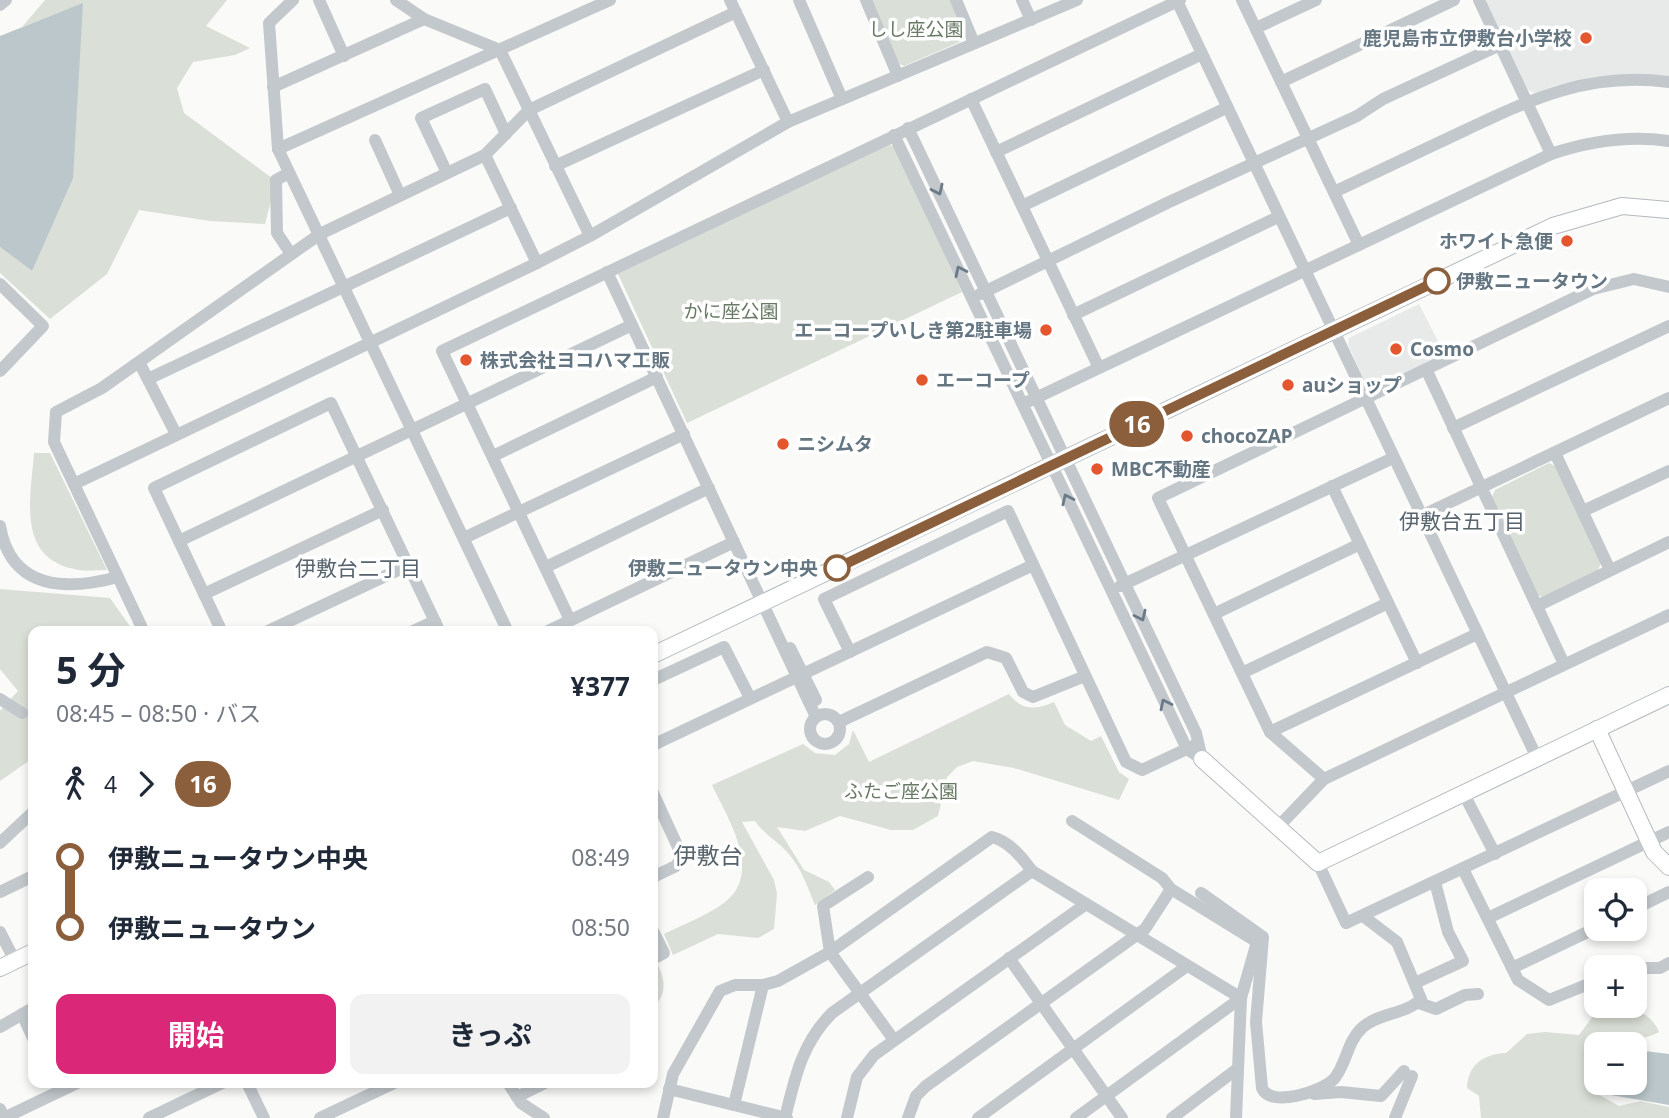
<!DOCTYPE html>
<html lang="ja">
<meta charset="utf-8">
<style>
body{margin:0;font-family:"Noto Sans","Noto Sans JP",sans-serif;background:#f2f2f3;color:#1f2937;height:100vh;display:flex;flex-direction:column;font-size:26px;white-space:nowrap}
*{box-sizing:border-box;margin:0}
p{font-size:23px;color:#747a83}
.icon{flex:none;width:38px;height:38px;fill:none;stroke:currentColor;stroke-width:2;stroke-linecap:round;stroke-linejoin:round}
.map{position:relative;flex:1;overflow:hidden}
.side{position:absolute;left:28px;top:626px;width:630px;height:462px;display:flex;flex-direction:column;background:#fff;border-radius:14px;box-shadow:0 4px 10px #0003}
.side>*{flex:none}
.badge{padding:0 14px;border-radius:23px;font-size:24px;line-height:46px}
.controls{position:absolute;left:1584px;top:878px;display:grid;gap:14px}
.controls a{display:grid;place-items:center;width:63px;height:63px;border-radius:14px;background:#fff;box-shadow:0 4px 10px #0003;font-size:35px}
.map>.badge{position:absolute;translate:-50% -50%;box-shadow:0 0 0 4px #fff}
.legs{display:flex;align-items:center;gap:10px;height:77px;padding:0 28px;font-size:23px}
.legs p{margin-inline-start:auto}
.summary{display:flex;align-items:center;justify-content:space-between;height:119px;padding:0 28px}
h1{font-size:38px;font-weight:700;line-height:52px}
.button{display:flex;gap:14px;margin-top:auto;padding:14px 28px}
.button a{flex:1;height:80px;border-radius:14px;background:#db2777;color:#fff;font-size:28px;font-weight:700;line-height:80px;text-align:center}
.button a+a{background:#f2f2f3;color:#1f2937}
ul{padding:0 28px;list-style:none}
li{display:flex;align-items:center;gap:24px;height:70px;font-size:26px}
li i{display:grid;place-items:center;width:10px;height:100%;margin:0 9px;background:currentColor}
li i::after{content:'';width:18px;height:18px;margin:-9px;border:5px solid;border-radius:50%;background:#fff}
li p{margin-inline-start:auto}
li:first-child i{background:linear-gradient(#0000 50%,currentColor 0)}
li:last-child i{background:linear-gradient(currentColor 50%,#0000 0)}
.map>svg:first-child{display:block}
</style>
<div class="map">
<svg width="1669" height="1118" viewBox="0 0 1669 1118">
<rect width="100%" height="100%" fill="#fafaf8"/>
<g fill="#e8e9e9">
<polygon points="1485,0 1669,0 1669,77 1604,77 1557,85 1534,93 1528,90"/>
<polygon points="1419,304 1445,355 1372,389 1367,387 1348,344 1349,338"/>
</g>
<g fill="#dadfd7">
<polygon points="45,0 227,0 206,26 250,48 235,55 193,62 177,88 184,113 276,181 265,224 210,221 139,210 107,274 50,319 0,273 0,247 32,271 82,4 22,27"/>
<polygon points="871,0 950,0 965,36 962,41 904,66 898,63"/>
<polygon points="889,144 895,148 962,292 687,423 618,274"/>
<path d="M 34,453 L 50,453 L 107,570 C 96,570 84,572 74,569 C 16,557 31,496 34,453 Z"/>
<polygon points="1549,463 1555,466 1601,563 1598,570 1543,597 1537,595 1492,497 1495,490"/>
<polygon points="0,589 110,598 134,632 33,632 33,758 0,781 0,711 18,691 0,669"/>
<path d="M 1009,694 C 1022,711 1036,710 1054,702 L 1065,725 L 1091,741 L 1101,736 L 1119,772 L 1129,779 L 1119,800 L 1014,768 L 973,761 L 957,767 L 947,777 L 938,816 L 913,830 L 891,830 L 840,816 L 805,831 L 777,827 L 804,870 L 829,882 L 835,890 L 815,905 C 807,886 801,867 787,852 C 776,840 766,836 755,821 L 742,822 L 774,880 L 777,894 L 774,929 L 758,938 L 718,934 L 673,955 L 664,934 C 682,925 701,918 718,907 C 767,878 729,821 712,785 L 803,744 L 815,753 L 835,755 L 849,744 L 853,730 L 869,762 Z"/>
<path d="M 657,963 C 665,979 668,994 653,1007 L 653,965 Z"/>
<path d="M 1614,1007 C 1634,1009 1650,1011 1659,1032 C 1643,1040 1641,1037 1625,1039 C 1615,1041 1607,1045 1596,1045 L 1598,1094 L 1619,1106 L 1641,1101 L 1669,1107 L 1669,1118 L 1481,1118 L 1479,1096 L 1467,1088 C 1468,1064 1484,1054 1506,1053 L 1527,1034 L 1545,1032 L 1579,1035 L 1593,1016 Z"/>
</g>
<g fill="#bbc7cb">
<polygon points="83,3 73,178 32,271 0,247 0,36"/>
<polygon points="1636,1050 1669,1054 1669,1105 1605,1094 1606,1083 1634,1083"/>
</g>
<g fill="none" stroke-linecap="round" stroke-linejoin="round">
<g stroke="#b3babf" stroke-width="18">
<g id="secondary">
<polyline points="653,655 1553,226 1622,206 1669,210"/>
<polyline points="1597,729 1654,852 1669,867"/>
<polyline points="1202,759 1318,863 1669,695"/>
<polyline points="0,968 33,952"/>
</g>
</g>
<g stroke="#c3c8cc" stroke-width="12">
<polyline points="293,0 269,23 278,149 508,632"/>
<polyline points="319,0 344,56"/>
<polyline points="396,0 424,19 500,50 590,236"/>
<polyline points="730,0 788,122"/>
<polyline points="799,0 842,99"/>
<polyline points="866,0 898,76"/>
<polyline points="956,0 974,43"/>
<polyline points="1022,0 1031,20"/>
<polyline points="1242,0 1359,245"/>
<polyline points="1479,0 1551,154"/>
<polyline points="1177,1 1537,758"/>
<polyline points="0,5 6,0"/>
<polyline points="1256,28 1316,0"/>
<polyline points="1281,82 1454,0"/>
<polyline points="273,87 424,19"/>
<polyline points="971,99 1099,368"/>
<polyline points="908,128 1196,733 1202,759"/>
<polyline points="894,135 1187,749 1202,759"/>
<polyline points="375,140 400,195"/>
<polyline points="278,149 610,0"/>
<polyline points="996,152 1202,54"/>
<polyline points="485,155 537,263"/>
<polyline points="555,166 764,70"/>
<polyline points="289,173 276,180 277,233 291,254"/>
<polyline points="447,173 421,118 485,89 506,134"/>
<path d="M 1334,192 C 1374,173 1415,154 1455,135 C 1527,101 1586,71 1669,82"/>
<polyline points="1022,206 1226,108"/>
<polyline points="607,272 816,717"/>
<polyline points="0,284 43,326 0,371"/>
<polyline points="1669,287 1634,279 1593,289 1158,498 1270,732 1324,779 1669,615"/>
<polyline points="980,294 1169,202 1357,116 1383,99 1500,45"/>
<polyline points="1073,315 1278,217"/>
<polyline points="139,362 176,434"/>
<polyline points="1426,369 1564,664"/>
<polyline points="148,379 511,208"/>
<path d="M 1023,404 L 1551,154 C 1590,141 1628,135 1669,141"/>
<polyline points="1453,428 1669,326"/>
<polyline points="1555,453 1610,570"/>
<polyline points="493,456 657,377"/>
<polyline points="74,484 537,263 590,236 788,122 1077,0"/>
<polyline points="1332,486 1417,663"/>
<polyline points="1583,511 1669,471"/>
<polyline points="1421,516 1669,398"/>
<path d="M 0,526 C 11,590 66,591 118,577"/>
<polyline points="464,538 684,434"/>
<polyline points="179,541 632,325"/>
<polyline points="546,567 709,488"/>
<polyline points="1120,586 1393,458"/>
<polyline points="204,594 383,510"/>
<polyline points="1537,606 1669,542"/>
<polyline points="1214,614 1360,544"/>
<polyline points="570,620 442,351 1180,0"/>
<polyline points="144,632 54,442 56,412 102,388 320,234 485,155 529,110 736,12"/>
<polyline points="222,632 154,488 331,403 440,632"/>
<polyline points="266,632 409,565"/>
<polyline points="411,632 435,621"/>
<polyline points="546,632 734,542"/>
<polyline points="790,648 816,700"/>
<polyline points="850,652 824,599 1008,511 1126,762 1142,770 1193,746"/>
<polyline points="1242,673 1388,603"/>
<polyline points="653,680 724,647 750,698"/>
<polyline points="0,699 22,713"/>
<circle cx="825" cy="729" r="15"/>
<polyline points="839,722 987,652 1006,658 1023,692 1033,697 1085,676"/>
<polyline points="1270,732 1477,634"/>
<polyline points="653,745 1033,565"/>
<polyline points="653,793 682,856 676,866 653,877"/>
<polyline points="1467,800 1495,854"/>
<polyline points="1072,821 1162,878 1171,889 1257,942 1241,998 1236,1118"/>
<polyline points="1278,827 1324,779"/>
<polyline points="0,843 33,812"/>
<polyline points="1318,863 1346,923 1669,771"/>
<polyline points="1463,869 1518,980 1549,1000 1596,981"/>
<polyline points="0,892 33,876"/>
<path d="M 1201,893 L 1263,937 L 1256,1022 L 1262,1088 C 1270,1108 1321,1092 1334,1079 C 1347,1063 1347,1041 1363,1027 C 1379,1013 1407,1014 1421,999 L 1397,942 L 1363,916"/>
<polyline points="1634,909 1669,892"/>
<polyline points="1488,918 1669,832"/>
<polyline points="653,931 664,953 653,959"/>
<polyline points="0,932 15,961"/>
<polyline points="1009,958 1122,1118"/>
<polyline points="1512,968 1596,928"/>
<polyline points="1623,968 1660,968 1669,963"/>
<polyline points="1415,983 1463,961 1448,932 1435,882"/>
<polyline points="1419,1003 1436,1009 1465,995 1478,994"/>
<polyline points="22,1014 33,1038"/>
<polyline points="0,1027 33,1008"/>
<path d="M 894,1040 L 830,952 L 992,837 C 1009,841 1022,857 1032,871 L 1241,998 L 1076,1118"/>
<polyline points="247,1083 264,1118"/>
<polyline points="508,1083 521,1103 544,1118"/>
<polyline points="669,1089 787,1118"/>
<polyline points="1314,1094 1341,1092 1381,1096 1404,1071"/>
<polyline points="517,1097 545,1083"/>
<polyline points="734,1105 763,985"/>
<polyline points="0,1109 4,1118 77,1083"/>
<polyline points="149,1118 222,1083"/>
<polyline points="320,1118 394,1083"/>
<polyline points="663,1118 673,1074 720,991 735,985 763,985 778,981 830,952 823,906 868,877"/>
<path d="M 785,1118 C 795,1077 802,1043 832,1013 L 1032,871"/>
<polyline points="847,1118 857,1077 874,1055 1086,904"/>
<polyline points="908,1118 916,1096 926,1086 1145,929 1171,889"/>
<polyline points="978,1118 1187,966"/>
<polyline points="1172,1118 1237,1069"/>
<polyline points="1395,1118 1412,1076"/>
</g>
<use href="#secondary" stroke="#fff" stroke-width="16"/>
</g>
<defs><path id="oneway-chevron" d="M-2-3.5L2.5 0L-2 3.5" fill="none" stroke-width="1.6" stroke-linecap="round" stroke-linejoin="round" transform="scale(1.75)"/></defs>
<g stroke="#6a7a87">
<use href="#oneway-chevron" transform="translate(938 190) rotate(65)"/>
<use href="#oneway-chevron" transform="translate(960 271) rotate(-116)"/>
<use href="#oneway-chevron" transform="translate(1067 499) rotate(-115)"/>
<use href="#oneway-chevron" transform="translate(1141 616) rotate(65)"/>
<use href="#oneway-chevron" transform="translate(1165 704) rotate(-116)"/>
</g>
<g fill="none" stroke-linecap="round" stroke-linejoin="round">
<g stroke="#fff" stroke-width="16">
<polyline id="line-1" points="837,568 1437,281"/>
</g>
<use href="#line-1" stroke="#8b5e3c" stroke-width="10"/>
</g>
<g fill="#e4572e" stroke="#fff" stroke-width="2.5">
<circle cx="1586" cy="38" r="7"/>
<circle cx="1567" cy="241" r="7"/>
<circle cx="1046" cy="330" r="7"/>
<circle cx="1396" cy="349" r="7"/>
<circle cx="466" cy="360" r="7"/>
<circle cx="922" cy="380" r="7"/>
<circle cx="1288" cy="385" r="7"/>
<circle cx="1187" cy="436" r="7"/>
<circle cx="783" cy="444" r="7"/>
<circle cx="1097" cy="469" r="7"/>
</g>
<g fill="#fff" stroke="#8b5e3c" stroke-width="3.5">
<circle cx="1437" cy="281" r="12"/>
<circle cx="837" cy="568" r="12"/>
</g>
<g text-anchor="middle" dominant-baseline="central" stroke-width="7" stroke-linejoin="round" paint-order="stroke">
<g font-size="19" fill="#687a64" stroke="#fff">
<text x="916" y="29">しし座公園</text>
<text x="731" y="311">かに座公園</text>
<text x="901" y="791">ふたご座公園</text>
</g>
<g font-size="19" font-weight="bold" fill="#657683" stroke="#fff" text-anchor="start">
<text x="1572" y="38" text-anchor="end">鹿児島市立伊敷台小学校</text>
<text x="1553" y="241" text-anchor="end">ホワイト急便</text>
<text x="1032" y="330" text-anchor="end">エーコープいしき第2駐車場</text>
<text x="1410" y="349">Cosmo</text>
<text x="480" y="360">株式会社ヨコハマ工販</text>
<text x="936" y="380">エーコープ</text>
<text x="1302" y="385">auショップ</text>
<text x="1201" y="436">chocoZAP</text>
<text x="797" y="444">ニシムタ</text>
<text x="1111" y="469">MBC不動産</text>
</g>
<g font-size="19" font-weight="bold" fill="#657683" stroke="#fff" text-anchor="start">
<text x="1456" y="281">伊敷ニュータウン</text>
<text x="818" y="568" text-anchor="end">伊敷ニュータウン中央</text>
</g>
<g font-size="21" fill="#57646e" stroke="#fff">
<text x="1462" y="521">伊敷台五丁目</text>
<text x="358" y="568">伊敷台二丁目</text>
</g>
<g font-size="23" fill="#57646e" stroke="#fff">
<text x="708" y="855">伊敷台</text>
</g>
</g>
</svg>
<div class="controls">
<a><svg class="icon" aria-label="locate" viewBox="0 0 24 24"><circle cx="12" cy="12" r="6"/><path d="M12 2v4M12 18v4M2 12h4M18 12h4"/></svg></a>
<a>+</a>
<a>−</a>
</div>
<b class="badge" style="left:1137px;top:424px;background:#8b5e3c;color:#fff">16</b>
<section class="side">
<div class="summary"><div><h1>5 分</h1><p>08:45 – 08:50 · バス</p></div><b>¥377</b></div>
<div class="legs"><svg class="icon" aria-label="walk" viewBox="0 0 24 24"><circle cx="13" cy="4" r="2"/><path d="M13 8l-2 6 4 7M11 14l-3 7M7 12l3-4h3l4 4"/></svg>4<svg class="icon" aria-label="forward" viewBox="0 0 24 24"><path d="M9 5l7 7-7 7"/></svg><b class="badge" style="background:#8b5e3c;color:#fff">16</b></div>
<ul>
<li><i style="color:#8b5e3c"></i><b>伊敷ニュータウン中央</b><p>08:49</p></li>
<li><i style="color:#8b5e3c"></i><b>伊敷ニュータウン</b><p>08:50</p></li>
</ul>
<div class="button"><a>開始</a><a>きっぷ</a></div>
</section>
</div>
